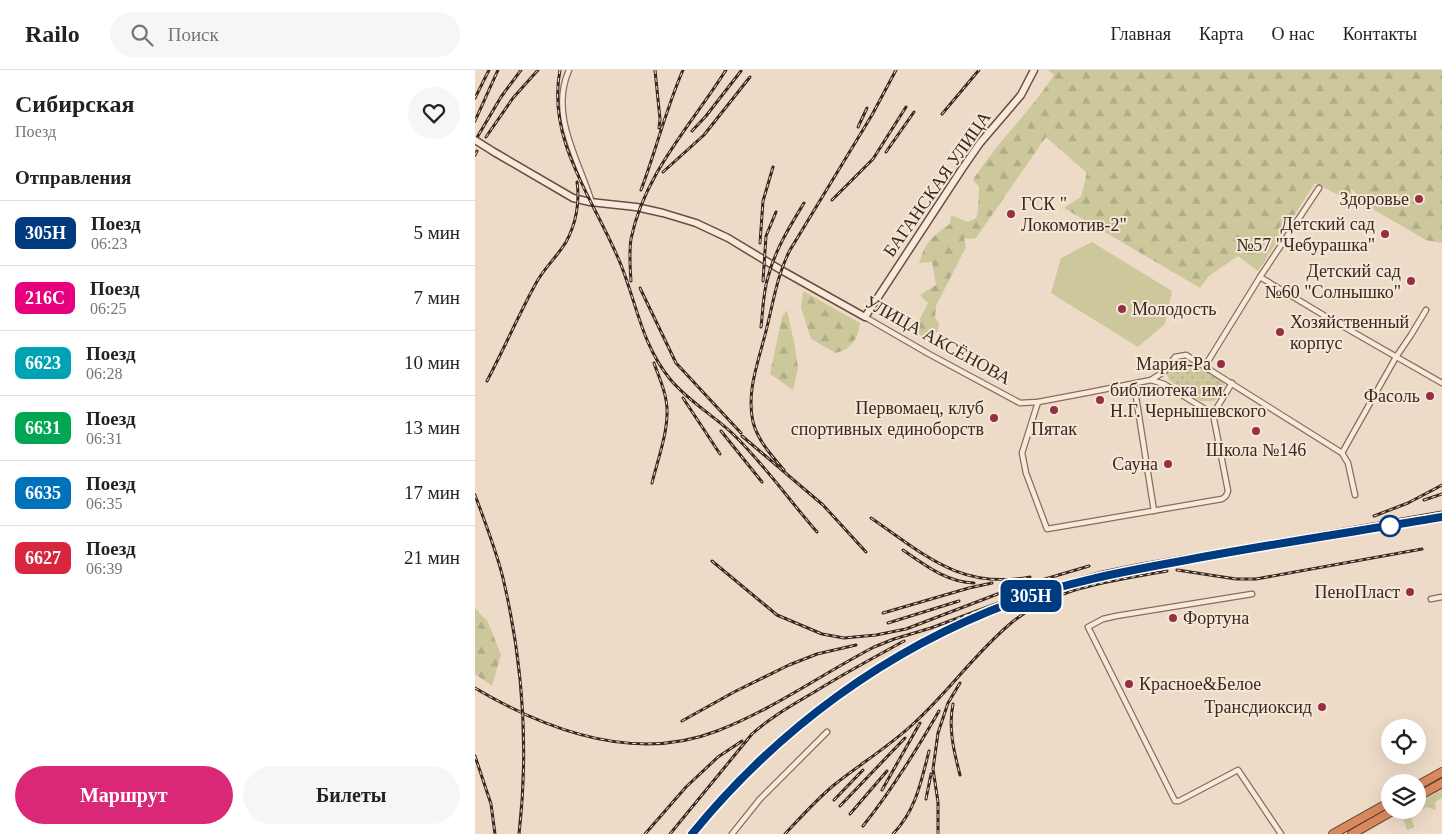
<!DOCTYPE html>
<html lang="ru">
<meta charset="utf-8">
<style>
body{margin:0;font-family:Georgia,serif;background:#f6f6f6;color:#222;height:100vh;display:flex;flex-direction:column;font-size:19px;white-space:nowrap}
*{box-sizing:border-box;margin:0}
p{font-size:16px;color:#767676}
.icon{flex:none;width:28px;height:28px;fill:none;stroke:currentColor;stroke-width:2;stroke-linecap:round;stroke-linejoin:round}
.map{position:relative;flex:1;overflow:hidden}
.side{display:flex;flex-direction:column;background:#fff;width:475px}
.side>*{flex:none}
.badge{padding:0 10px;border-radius:8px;font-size:18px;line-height:32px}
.fabs{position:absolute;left:906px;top:649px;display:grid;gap:10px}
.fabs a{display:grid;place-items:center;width:45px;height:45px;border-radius:50%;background:#fff;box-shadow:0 5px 20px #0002;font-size:25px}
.map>.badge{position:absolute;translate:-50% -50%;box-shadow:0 0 0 2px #fff}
h2{padding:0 15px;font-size:19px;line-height:45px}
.round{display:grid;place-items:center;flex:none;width:52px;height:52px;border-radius:26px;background:#f6f6f6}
.summary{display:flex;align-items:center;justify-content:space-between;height:85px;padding:0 15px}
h1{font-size:24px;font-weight:600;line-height:38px}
.button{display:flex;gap:10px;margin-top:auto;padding:10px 15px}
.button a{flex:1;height:58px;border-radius:30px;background:#db2777;color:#fff;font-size:20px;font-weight:600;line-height:58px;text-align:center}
.button a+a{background:#f6f6f6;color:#222}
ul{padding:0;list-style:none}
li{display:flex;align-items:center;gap:15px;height:65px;padding:0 15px;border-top:1px solid #e0e0e0}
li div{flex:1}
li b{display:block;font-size:19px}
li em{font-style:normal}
li .badge{min-width:55px;font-weight:700;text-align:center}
header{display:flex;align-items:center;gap:30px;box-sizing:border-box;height:70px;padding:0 25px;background:#fff;border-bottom:1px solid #e0e0e0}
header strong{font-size:24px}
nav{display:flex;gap:28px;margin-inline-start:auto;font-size:18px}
.search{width:350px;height:45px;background:#f6f6f6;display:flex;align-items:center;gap:12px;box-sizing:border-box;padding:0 18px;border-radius:28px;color:#767676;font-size:19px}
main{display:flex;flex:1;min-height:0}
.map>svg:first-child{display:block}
</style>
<header>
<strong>Railo</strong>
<div class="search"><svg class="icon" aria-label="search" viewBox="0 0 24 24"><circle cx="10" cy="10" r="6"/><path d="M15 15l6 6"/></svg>Поиск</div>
<nav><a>Главная</a><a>Карта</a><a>О нас</a><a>Контакты</a></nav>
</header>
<main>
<section class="side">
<div class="summary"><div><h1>Сибирская</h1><p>Поезд</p></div><a class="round"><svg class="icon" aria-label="heart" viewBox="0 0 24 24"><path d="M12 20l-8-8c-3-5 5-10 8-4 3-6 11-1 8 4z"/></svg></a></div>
<h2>Отправления</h2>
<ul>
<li><span class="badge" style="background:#003b80;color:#fff">305Н</span><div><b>Поезд</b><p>06:23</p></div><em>5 мин</em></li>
<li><span class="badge" style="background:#e6007e;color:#fff">216С</span><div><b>Поезд</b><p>06:25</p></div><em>7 мин</em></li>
<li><span class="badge" style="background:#00a3b4;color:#fff">6623</span><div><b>Поезд</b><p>06:28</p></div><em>10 мин</em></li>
<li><span class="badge" style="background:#00a651;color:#fff">6631</span><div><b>Поезд</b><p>06:31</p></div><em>13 мин</em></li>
<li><span class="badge" style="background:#0072bc;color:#fff">6635</span><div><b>Поезд</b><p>06:35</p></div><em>17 мин</em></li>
<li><span class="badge" style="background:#d7263d;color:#fff">6627</span><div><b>Поезд</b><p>06:39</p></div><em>21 мин</em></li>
</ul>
<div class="button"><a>Маршрут</a><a>Билеты</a></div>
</section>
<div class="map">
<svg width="967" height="764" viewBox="0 0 967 764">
<defs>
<pattern id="forest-firs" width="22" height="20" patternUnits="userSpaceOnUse" patternTransform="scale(1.25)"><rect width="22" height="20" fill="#ccc89c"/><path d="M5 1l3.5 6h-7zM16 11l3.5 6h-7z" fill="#b0ac86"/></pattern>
<pattern id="park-dots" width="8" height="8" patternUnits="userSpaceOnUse" patternTransform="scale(1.25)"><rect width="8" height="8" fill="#ccc89c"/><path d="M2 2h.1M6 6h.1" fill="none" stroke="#b0ac86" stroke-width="1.8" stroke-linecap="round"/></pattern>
</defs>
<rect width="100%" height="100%" fill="#eddbc8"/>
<polygon fill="#ccc89c" points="617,172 697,221 690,254 663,277 576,223 586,188"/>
<g fill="url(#forest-firs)">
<path d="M 573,0 L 967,0 L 967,173 L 951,170 L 901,141 L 875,118 L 879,129 L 873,130 L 840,113 L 783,201 L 763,186 L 734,206 L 725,218 L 589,138 L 606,127 L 612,103 L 571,67 L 501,168 L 496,169 L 489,168 L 491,177 L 461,236 L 460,247 L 464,253 L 463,261 L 451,271 L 438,263 L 453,233 L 445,225 L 461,215 L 457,192 L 444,193 C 451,171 457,167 475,154 L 476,145 L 493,152 L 501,148 L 503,141 L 504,117 L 498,110 C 522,72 555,42 579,5 Z"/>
<path d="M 328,221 L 385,253 C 383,269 376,279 361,283 L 336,269 L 326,238 Z"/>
<polygon points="312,240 320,277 323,298 318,320 295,304 307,247"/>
<polygon points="0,538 13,552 26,585 17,616 0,604"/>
<polygon points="967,719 967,728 960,732 961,740 952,737 936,746 939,757 932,760 926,742 930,740 942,740 943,733"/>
</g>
<polygon fill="url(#park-dots)" points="708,288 712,288 748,311 750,317 739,331 725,331 694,310 692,305 703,289"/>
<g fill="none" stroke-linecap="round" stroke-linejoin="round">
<g stroke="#896c5d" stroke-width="7">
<g id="street">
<path d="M 94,0 C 74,45 104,90 117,133"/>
<polyline points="785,207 850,246 967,313"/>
<polyline points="390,247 454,284 545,333 563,332 616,322 676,310 690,301 700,287 711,285 867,383 873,393 880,425"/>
<polyline points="730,296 785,207 844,118"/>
<polyline points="676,310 689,314 738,344 757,313"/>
<polyline points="659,314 679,441"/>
<polyline points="563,332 547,383 551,403 572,459 747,429 751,426 753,421 738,344"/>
<polyline points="867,383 921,287 936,265 951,240"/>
<polyline points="777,524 641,546 628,549 613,557 700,731 704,731 763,700 806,764"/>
<polyline points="956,529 967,527"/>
<polyline points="257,764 285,729 352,662"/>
</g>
</g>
<g stroke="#6b4d40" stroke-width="9">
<polyline id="secondary" points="19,82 98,128 115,132 161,137 188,143 221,153 253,168 306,200 390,247 487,99 505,73 546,25 559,0"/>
</g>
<g stroke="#573b31" stroke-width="10">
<g id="highway">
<polyline points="942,716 967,702"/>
<polyline points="942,727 967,713"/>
<polyline points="858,764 915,732"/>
<polyline points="877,764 919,740"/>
</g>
</g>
<use href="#street" stroke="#f8eadb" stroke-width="4.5"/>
<use href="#secondary" stroke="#f8eadb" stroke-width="6"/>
<use href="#highway" stroke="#d98a5c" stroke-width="8"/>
<g stroke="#3a2820" stroke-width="3">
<g id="rail">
<path d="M 85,0 C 71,72 121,132 146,195 C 162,235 167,275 195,309 C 213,331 238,345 258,364 C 288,393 314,430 342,462"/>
<polyline points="180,0 185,49 184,58"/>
<polyline points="0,28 14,0"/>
<polyline points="467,44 504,0"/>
<polyline points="0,51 23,0"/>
<polyline points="383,57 392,38"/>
<polyline points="217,61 231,46 266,1"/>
<polyline points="11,67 38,28 63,0"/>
<polyline points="0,71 26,27 46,0"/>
<polyline points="411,82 439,42"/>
<polyline points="0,85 2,81"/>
<polyline points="188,102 229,65 275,7"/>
<path d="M 166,120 C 181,80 191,39 208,0"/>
<polyline points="357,130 398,89 431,37"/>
<polyline points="285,173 288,131 298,97"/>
<path d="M 156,211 C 155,197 154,182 156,169 C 169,104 217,54 251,0"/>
<polyline points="288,211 291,166 301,142"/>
<polyline points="165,218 201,293 266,363"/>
<path d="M 286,257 C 288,241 288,223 293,207 C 300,180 315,156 329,133"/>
<path d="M 12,311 C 29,279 43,246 60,215 C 68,199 82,187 91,172 C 101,154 105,132 102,112"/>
<polyline points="208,328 245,384"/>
<polyline points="246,361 287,412"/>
<polyline points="267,366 348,435 391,482"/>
<path d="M 309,400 C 297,386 283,371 278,352 C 271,321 284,290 291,261 C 298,234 302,205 315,180 L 397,45 L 421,0"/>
<path d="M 177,413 C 183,388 196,355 191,330 C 189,317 183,305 179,293"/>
<path d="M 0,425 C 10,452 21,480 28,508 C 48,593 54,677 44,764"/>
<polyline points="949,430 967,424"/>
<polyline points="899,446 933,433 967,415"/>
<path d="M 396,448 C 449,484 485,520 555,507"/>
<path d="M 428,480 C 450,495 471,512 499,513"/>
<polyline points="237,491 302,545 347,564 369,568 401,565 431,559 533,520 614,496"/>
<polyline points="702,500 761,509 781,509 947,479"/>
<polyline points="408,543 494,518 517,513"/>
<polyline points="413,553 484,531"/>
<path d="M 0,618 C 71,660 160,693 242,661 C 297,640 347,604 399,577 L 419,569 L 456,558 L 547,524 L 627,502 L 666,494 L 967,442"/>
<path d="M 478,634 C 473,658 479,682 485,705"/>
<polyline points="207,651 259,622 314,595 342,584 381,575"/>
<polyline points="0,686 16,734 20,764"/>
<polyline points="407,720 445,653"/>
<polyline points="451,729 456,704"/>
<polyline points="359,730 388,700"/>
<polyline points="365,736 430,668"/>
<polyline points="375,744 412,701"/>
<path d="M 388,756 C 417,720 441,681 464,641"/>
<polyline points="170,764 211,717 243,687 267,671"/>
<path d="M 195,764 L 277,664 C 297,646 319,634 341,621 C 370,603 400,587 429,571"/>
<path d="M 217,764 C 291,673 384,600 491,552"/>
<path d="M 310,764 C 326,747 341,730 359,715 C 384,695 413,677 437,655 C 472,624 499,584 535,554 C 578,517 638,511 692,501"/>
<path d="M 418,764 C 441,740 446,712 454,681"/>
<polyline points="463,764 463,732 458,699 463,663 473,633 485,613"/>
</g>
</g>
<use href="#rail" stroke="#f5e7d7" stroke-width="1" stroke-dasharray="4" stroke-linecap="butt"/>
<g stroke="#6b4d40" stroke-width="9" stroke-linecap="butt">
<polyline id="secondary-bridge" points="0,70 19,82"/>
</g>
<use href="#secondary-bridge" stroke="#f8eadb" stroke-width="6"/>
</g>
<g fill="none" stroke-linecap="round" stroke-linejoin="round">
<g stroke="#fff" stroke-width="11">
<path id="line" d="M 217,764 C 302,660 411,579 538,532 C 590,513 646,502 701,492 C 789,475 878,462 967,447"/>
</g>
<use href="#line" stroke="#003b80" stroke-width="8"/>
</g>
<g fill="#972f44" stroke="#f5e7d7" stroke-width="2">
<circle cx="944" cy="129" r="5"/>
<circle cx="536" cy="144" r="5"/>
<circle cx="910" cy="164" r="5"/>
<circle cx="936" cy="211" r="5"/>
<circle cx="647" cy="239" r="5"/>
<circle cx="805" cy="262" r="5"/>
<circle cx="746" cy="294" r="5"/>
<circle cx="955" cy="326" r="5"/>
<circle cx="625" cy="330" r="5"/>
<circle cx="579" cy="340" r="5"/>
<circle cx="519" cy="348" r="5"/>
<circle cx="781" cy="361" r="5"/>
<circle cx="693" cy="394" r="5"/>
<circle cx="935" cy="522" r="5"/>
<circle cx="698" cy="548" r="5"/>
<circle cx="654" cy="614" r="5"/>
<circle cx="847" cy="637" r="5"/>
</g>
<circle fill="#fff" stroke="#003b80" stroke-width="2.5" cx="915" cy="456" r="10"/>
<g text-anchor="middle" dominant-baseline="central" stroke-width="4" stroke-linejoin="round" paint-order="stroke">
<g font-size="18" fill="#3a2820" stroke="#f5e7d7">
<text transform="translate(462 114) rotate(-55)">БАГАНСКАЯ УЛИЦА</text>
<text transform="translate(463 270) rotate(29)">УЛИЦА АКСЁНОВА</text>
</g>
<g font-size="18" fill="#3a2820" stroke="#f5e7d7" text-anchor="end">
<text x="934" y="129">Здоровье</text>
<text x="546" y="134" text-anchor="start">ГСК "<tspan x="546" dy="21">Локомотив-2"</tspan></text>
<text x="900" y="154">Детский сад<tspan x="900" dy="21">№57 "Чебурашка"</tspan></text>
<text x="926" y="201">Детский сад<tspan x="926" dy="21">№60 "Солнышко"</tspan></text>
<text x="657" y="239" text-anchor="start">Молодость</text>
<text x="815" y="252" text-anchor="start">Хозяйственный<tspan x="815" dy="21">корпус</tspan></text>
<text x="736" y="294">Мария-Ра</text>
<text x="635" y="320" text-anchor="start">библиотека им.<tspan x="635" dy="21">Н.Г. Чернышевского</tspan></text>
<text x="945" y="326">Фасоль</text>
<text x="509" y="338">Первомаец, клуб<tspan x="509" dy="21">спортивных единоборств</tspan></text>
<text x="579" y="359" text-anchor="middle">Пятак</text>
<text x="781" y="380" text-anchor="middle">Школа №146</text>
<text x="683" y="394">Сауна</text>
<text x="925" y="522">ПеноПласт</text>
<text x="708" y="548" text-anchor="start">Фортуна</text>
<text x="664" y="614" text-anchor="start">Красное&amp;Белое</text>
<text x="837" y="637">Трансдиоксид</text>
</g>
</g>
</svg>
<div class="fabs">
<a><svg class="icon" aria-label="locate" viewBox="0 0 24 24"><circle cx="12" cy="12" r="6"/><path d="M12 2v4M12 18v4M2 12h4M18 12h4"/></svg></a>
<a><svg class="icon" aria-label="layers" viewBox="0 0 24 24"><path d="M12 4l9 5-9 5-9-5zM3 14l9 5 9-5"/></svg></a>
</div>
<b class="badge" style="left:556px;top:526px;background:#003b80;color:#fff">305Н</b>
</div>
</main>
